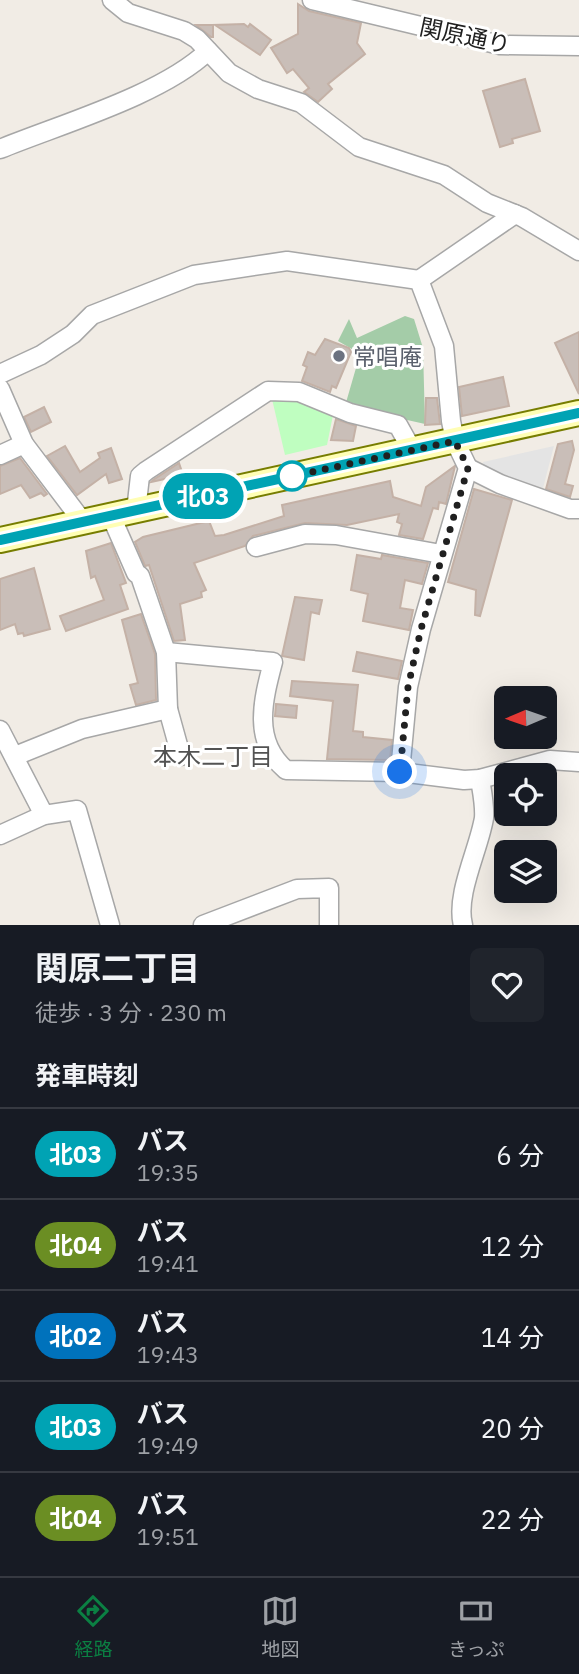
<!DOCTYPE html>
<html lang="ja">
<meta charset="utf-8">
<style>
body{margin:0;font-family:"IBM Plex Sans","Noto Sans JP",sans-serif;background:#20242c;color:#f1f3f6;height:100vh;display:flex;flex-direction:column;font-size:26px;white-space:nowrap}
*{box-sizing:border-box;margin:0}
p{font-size:23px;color:#9ea1a6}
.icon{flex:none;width:38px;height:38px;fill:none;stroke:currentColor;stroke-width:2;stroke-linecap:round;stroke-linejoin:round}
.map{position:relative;height:925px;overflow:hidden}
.sheet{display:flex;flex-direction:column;background:#171b24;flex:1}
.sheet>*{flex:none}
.badge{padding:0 14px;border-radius:23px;font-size:24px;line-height:46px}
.needle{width:46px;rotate:268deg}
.fabs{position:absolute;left:494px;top:686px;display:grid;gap:14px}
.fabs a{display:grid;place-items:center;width:63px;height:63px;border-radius:10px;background:#171b24;box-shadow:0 7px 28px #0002;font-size:35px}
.you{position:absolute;width:35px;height:35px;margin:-18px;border:5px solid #fff;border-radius:50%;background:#1a73e8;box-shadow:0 0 0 10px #1a73e833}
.map>.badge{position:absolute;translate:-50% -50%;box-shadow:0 0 0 4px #fff}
h2{padding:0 35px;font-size:26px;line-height:63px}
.round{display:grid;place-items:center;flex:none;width:74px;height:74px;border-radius:10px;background:#20242c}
.summary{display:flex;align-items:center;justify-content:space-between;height:119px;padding:0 35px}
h1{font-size:33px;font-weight:700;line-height:52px}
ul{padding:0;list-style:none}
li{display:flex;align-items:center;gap:21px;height:91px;padding:0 35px;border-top:2px solid #363941}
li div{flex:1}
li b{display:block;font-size:26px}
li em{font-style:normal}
li .badge{min-width:77px;font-weight:700;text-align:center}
.tabs{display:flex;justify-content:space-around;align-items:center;height:98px;border-top:2px solid #363941;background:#171b24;font-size:19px;color:#9ea1a6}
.tabs a{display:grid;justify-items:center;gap:4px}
.tabs .selected{color:#0b8043}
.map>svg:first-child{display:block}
</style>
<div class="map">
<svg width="579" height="925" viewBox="0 0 579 925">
<rect width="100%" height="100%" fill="#f1ece5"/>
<polygon fill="#a4cca8" points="405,316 414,319 423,348 425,424 345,406 358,361 357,352 338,341 349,319 357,338"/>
<polygon fill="#bffec0" points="272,399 292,399 333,415 327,445 285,455"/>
<polygon fill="#e4e4e4" points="554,446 543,488 503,477 484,467 483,462"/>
<g fill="#c9beb8" stroke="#c4b1a6" stroke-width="2">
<polygon points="298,4 309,11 361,23 357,43 365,54 328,84 332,89 318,102 304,92 309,88 293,69 287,73 271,48 298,34"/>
<polygon points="244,24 248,27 250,24 271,40 260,55 215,25"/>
<polygon points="196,25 213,25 213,37 211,37"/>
<polygon points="525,79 540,131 512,139 513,143 500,147 483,91"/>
<polygon points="579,332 579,394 555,343"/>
<polygon points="325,339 349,348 351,352 336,388 332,386 330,392 302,381 307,367 303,365 308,352 315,355"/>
<polygon points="503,377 509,406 462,416 459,387"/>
<polygon points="426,398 437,398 440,424 425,425"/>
<polygon points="44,407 51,422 31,432 24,417"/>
<polygon points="336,419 356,426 353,441 331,440"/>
<polygon points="572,441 574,450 565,484 573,486 570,497 546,489 558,444"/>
<polygon points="65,446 80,472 100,458 98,453 111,448 122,479 109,483 106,474 77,495 47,456"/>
<polygon points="20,458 47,494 44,496 41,493 30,498 21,485 0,494 0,466"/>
<polygon points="179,463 183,475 151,482 153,480"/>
<polygon points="455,466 446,504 439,502 438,509 433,508 423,539 399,535 402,524 397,522 399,514 347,525 305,523 253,536 245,546 194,563 206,590 201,592 202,597 180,604 185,640 174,641 149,565 145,566 135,542 143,537 209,521 215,536 224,535 284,516 282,505 390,481 393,497 421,506 426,487"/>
<polygon points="474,489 512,500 480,616 475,615 476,590 448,582"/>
<polygon points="111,543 126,583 120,585 128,609 66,631 60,616 104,600 95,576 91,578 86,551"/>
<polygon points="357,555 381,559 382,555 428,563 422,584 405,580 400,608 413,610 409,630 363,621 368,594 351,590"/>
<polygon points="34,568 50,629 24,636 23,633 18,634 15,624 0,630 0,579"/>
<polygon points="295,597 322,600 319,614 311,612 304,660 282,656"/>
<polygon points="141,614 155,654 156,700 136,705 130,685 138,683 122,620"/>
<polygon points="357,652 402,661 398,679 353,671"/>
<polygon points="292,681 358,685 353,731 363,732 363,737 392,740 390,760 327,759 333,701 290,696"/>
<polygon points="276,704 297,706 296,718 275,716"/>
</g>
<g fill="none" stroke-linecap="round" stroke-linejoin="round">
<g stroke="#a7a7a7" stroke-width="21">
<g id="street">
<polyline points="112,0 128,13 184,31 197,39 229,73 258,89 301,103 359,147 444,175 487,203 522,217 579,251"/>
<polyline points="312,0 500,45 579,46"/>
<path d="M 0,149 C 61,124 162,95 208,51"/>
<polyline points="419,280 515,214"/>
<polyline points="0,374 41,355 73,334 92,315 194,275 287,261 419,280 444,346 451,421 455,441 468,468 421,629 408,687 400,772"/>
<polyline points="0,389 24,444 83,522"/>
<polyline points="0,455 24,444"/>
<polyline points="468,468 500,484 570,509 579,509"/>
<polyline points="136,511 140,476 146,471 268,391 299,392 350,413 398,425 412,450"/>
<polyline points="111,516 136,573 140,576 166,652 168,709 181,756"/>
<polyline points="256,547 305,534 336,535 441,554"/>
<path d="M 166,652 L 273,662 C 263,700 252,741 286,770 L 400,772 L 464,780 L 480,779 L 550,760 L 579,762"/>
<polyline points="0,730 44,815"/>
<polyline points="15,756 82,729 168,709"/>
<polyline points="0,835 44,815 77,810 110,925"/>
<polyline points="203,925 297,889 329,888 329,925"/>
<path d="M 463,925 C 455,895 479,849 484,818 C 485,805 482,792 480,779"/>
</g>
</g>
<g stroke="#777d00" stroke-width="28">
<polyline id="secondary" points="0,540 579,413"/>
</g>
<use href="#street" stroke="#fff" stroke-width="18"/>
<use href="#secondary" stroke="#fffeb5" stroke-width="24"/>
</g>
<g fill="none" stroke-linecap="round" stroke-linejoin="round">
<g stroke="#fff" stroke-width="16">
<polyline id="line" points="0,540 579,413"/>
</g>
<use href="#line" stroke="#00a3b4" stroke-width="10"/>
<polyline stroke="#202020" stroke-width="7" stroke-dasharray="0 12.6" points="292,476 284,478 455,441 468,468 421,629 408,687 400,772"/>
</g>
<circle fill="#6b7280" stroke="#fff" stroke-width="2.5" cx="339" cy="356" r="7"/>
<circle fill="#fff" stroke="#00a3b4" stroke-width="3.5" cx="292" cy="476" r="14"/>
<g text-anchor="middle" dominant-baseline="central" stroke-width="6" stroke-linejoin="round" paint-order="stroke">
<g font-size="23" fill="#202020" stroke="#fff">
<text transform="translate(465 35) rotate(12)">関原通り</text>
</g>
<g font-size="23" fill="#5b616d" stroke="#fff" text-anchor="start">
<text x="353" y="356">常唱庵</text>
</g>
<g font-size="24" fill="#535353" stroke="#fff">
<text x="213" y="756">本木二丁目</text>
</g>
</g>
</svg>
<div class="fabs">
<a><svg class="needle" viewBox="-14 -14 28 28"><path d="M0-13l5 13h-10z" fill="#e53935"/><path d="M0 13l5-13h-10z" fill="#9ea1a6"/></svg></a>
<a><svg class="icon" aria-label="locate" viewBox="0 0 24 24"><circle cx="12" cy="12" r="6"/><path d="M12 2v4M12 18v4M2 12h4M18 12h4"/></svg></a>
<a><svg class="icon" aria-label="layers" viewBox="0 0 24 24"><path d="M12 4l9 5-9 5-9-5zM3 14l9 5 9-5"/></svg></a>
</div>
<div class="you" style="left:400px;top:772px"></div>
<b class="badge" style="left:203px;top:496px;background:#00a3b4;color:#fff">北03</b>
</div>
<section class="sheet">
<div class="summary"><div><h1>関原二丁目</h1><p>徒歩 · 3 分 · 230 m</p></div><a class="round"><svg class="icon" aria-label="heart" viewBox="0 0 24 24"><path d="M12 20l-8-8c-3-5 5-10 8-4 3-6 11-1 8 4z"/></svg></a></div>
<h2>発車時刻</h2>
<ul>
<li><span class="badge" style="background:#00a3b4;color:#fff">北03</span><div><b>バス</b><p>19:35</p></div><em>6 分</em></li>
<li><span class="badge" style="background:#6b8e23;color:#fff">北04</span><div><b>バス</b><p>19:41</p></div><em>12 分</em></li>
<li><span class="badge" style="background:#0072bc;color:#fff">北02</span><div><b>バス</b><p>19:43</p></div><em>14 分</em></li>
<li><span class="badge" style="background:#00a3b4;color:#fff">北03</span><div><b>バス</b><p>19:49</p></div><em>20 分</em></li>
<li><span class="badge" style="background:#6b8e23;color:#fff">北04</span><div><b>バス</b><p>19:51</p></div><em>22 分</em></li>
</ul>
</section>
<nav class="tabs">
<a class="selected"><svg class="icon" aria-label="directions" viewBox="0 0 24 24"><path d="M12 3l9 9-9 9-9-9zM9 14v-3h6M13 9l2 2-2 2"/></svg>経路</a>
<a><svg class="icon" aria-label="map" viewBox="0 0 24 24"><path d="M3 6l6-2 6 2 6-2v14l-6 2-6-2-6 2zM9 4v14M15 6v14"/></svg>地図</a>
<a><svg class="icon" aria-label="tickets" viewBox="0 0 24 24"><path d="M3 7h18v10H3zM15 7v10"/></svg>きっぷ</a>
</nav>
